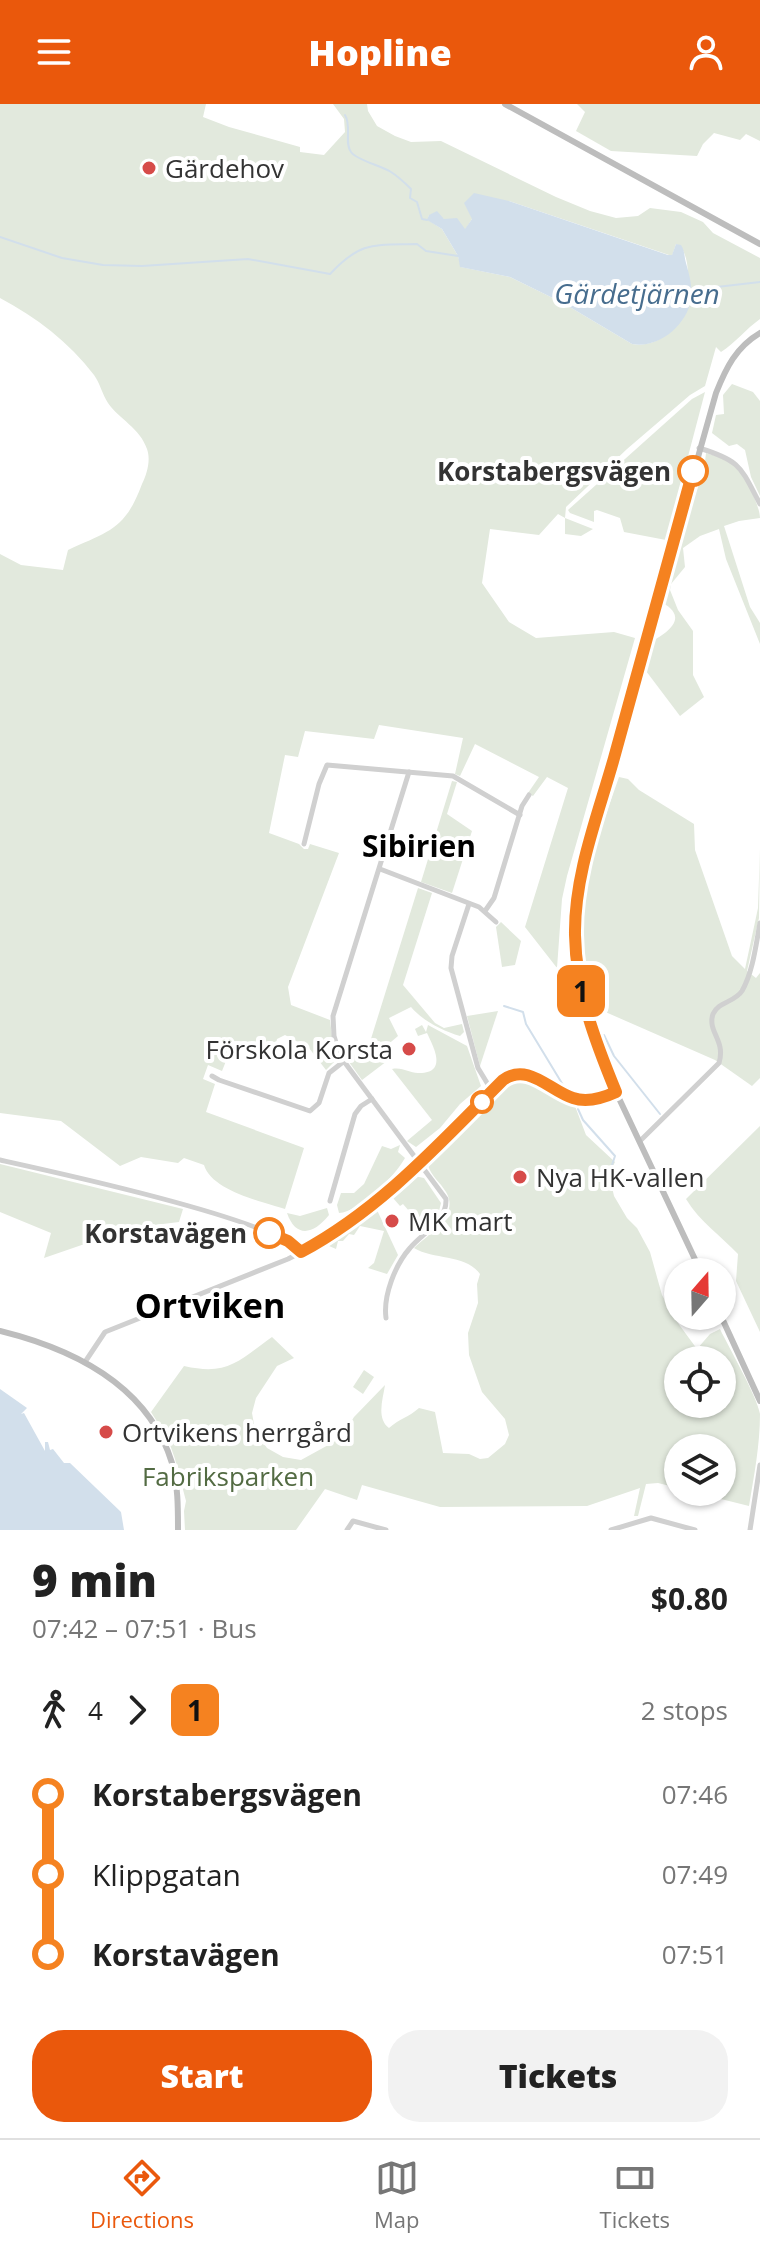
<!DOCTYPE html>
<meta charset="utf-8">
<style>
body{margin:0;font-family:"Open Sans",sans-serif;background:#f2f2f2;color:#222;height:100vh;display:flex;flex-direction:column;font-size:30px;white-space:nowrap}
*{box-sizing:border-box;margin:0}
p{font-size:26px;color:#767676}
.icon{flex:none;width:44px;height:44px;fill:none;stroke:currentColor;stroke-width:2;stroke-linecap:round;stroke-linejoin:round}
.map{position:relative;height:1426px;overflow:hidden}
.details{display:flex;flex-direction:column;background:#fff;flex:1}
.details>*{flex:none}
.badge{padding:0 16px;border-radius:12px;font-size:28px;line-height:52px}
.needle{width:52px;rotate:20deg}
.buttons{position:absolute;left:664px;top:1154px;display:grid;gap:16px}
.buttons a{display:grid;place-items:center;width:72px;height:72px;border-radius:50%;background:#fff;box-shadow:0 2px 6px #0004;font-size:40px}
.map>.badge{position:absolute;translate:-50% -50%;box-shadow:0 0 0 4px #fff}
.legs{display:flex;align-items:center;gap:12px;height:88px;padding:0 32px;font-size:26px}
.legs p{margin-inline-start:auto}
.head{display:flex;align-items:center;justify-content:space-between;height:136px;padding:0 32px}
h1{font-size:44px;font-weight:800;line-height:60px}
.button{display:flex;gap:16px;margin-top:auto;padding:16px 32px}
.button a{flex:1;height:92px;border-radius:32px;background:#ea580c;color:#fff;font-size:32px;font-weight:800;line-height:92px;text-align:center}
.button a+a{background:#f2f2f2;color:#222}
ul{padding:0 32px;list-style:none}
li{display:flex;align-items:center;gap:28px;height:80px;font-size:30px}
li i{display:grid;place-items:center;width:12px;height:100%;margin:0 10px;background:currentColor}
li i::after{content:'';width:20px;height:20px;margin:-10px;border:6px solid;border-radius:50%;background:#fff}
li p{margin-inline-start:auto}
li:first-child i{background:linear-gradient(#0000 50%,currentColor 0)}
li:last-child i{background:linear-gradient(currentColor 50%,#0000 0)}
header{display:flex;justify-content:space-between;align-items:center;height:104px;padding:0 32px;background:#ea580c;color:#fff;font-size:36px;font-weight:800}
.tab-bar{display:flex;justify-content:space-around;align-items:center;height:112px;border-top:2px solid #e0e0e0;background:#fff;font-size:22px;color:#767676}
.tab-bar a{display:grid;justify-items:center;gap:4px}
.tab-bar .on{color:#ea580c}
.map>svg:first-child{display:block}
</style>
<header><svg class="icon" aria-label="menu" viewBox="0 0 24 24"><path d="M4 6h16M4 12h16M4 18h16"/></svg>Hopline<svg class="icon" aria-label="person" viewBox="0 0 24 24"><circle cx="12" cy="8" r="4"/><path d="M4 21q1-7 8-7t8 7"/></svg></header>
<div class="map">
<svg width="760" height="1426" viewBox="0 0 760 1426">
<rect width="100%" height="100%" fill="#fff"/>
<g fill="#e2e9dd" fill-rule="evenodd">
<path d="M 0,0 L 206,0 L 203,13 L 229,23 L 300,43 L 300,48 L 324,51 L 345,28 L 344,15 L 333,0 L 367,0 L 368,7 L 377,22 L 395,32 L 411,38 L 441,37 L 556,93 L 590,107 L 616,114 L 638,112 L 650,104 L 681,108 L 703,118 L 713,129 L 760,154 L 760,215 C 746,225 735,239 721,248 L 716,243 L 705,282 L 690,291 L 627,345 L 566,403 L 565,414 L 593,425 L 581,432 L 565,430 L 565,414 L 558,410 L 539,431 L 490,425 L 482,479 L 509,518 L 536,534 L 614,528 L 635,534 L 567,772 L 562,795 L 557,864 L 525,823 L 568,684 L 547,673 L 533,692 L 528,689 L 539,673 L 475,640 L 460,672 L 455,670 L 463,634 L 379,621 L 374,635 L 305,627 L 298,653 L 285,651 L 269,729 L 299,740 L 304,745 L 308,745 L 310,740 L 339,749 L 288,883 L 291,901 L 330,916 L 335,957 L 326,966 L 309,944 L 285,931 L 277,935 L 273,951 L 234,937 L 222,967 L 208,961 L 203,975 L 215,980 L 206,1008 L 304,1044 L 285,1105 C 262,1098 211,1086 204,1061 L 184,1054 L 178,1059 L 141,1053 L 120,1062 L 61,1017 L 0,1009 L 0,450 L 21,461 L 63,466 L 68,446 C 109,427 125,426 142,380 C 147,370 151,356 147,345 C 140,324 119,315 108,299 C 102,290 100,279 94,271 C 69,238 36,213 0,194 ZM 509,97 L 669,151 L 672,152 L 676,140 C 700,149 689,250 632,240 L 563,199 L 510,173 L 461,163 L 458,152 L 442,125 L 428,116 L 429,111 L 444,115 L 465,126 L 472,115 Z"/>
<polygon points="577,0 760,0 760,37 746,30 740,36 714,29 703,40 697,52 611,47 576,27 585,8"/>
<polygon points="732,280 753,288 760,297 760,392 751,373 745,346 737,340 729,342 712,329 716,311 724,310 723,291"/>
<polygon points="705,288 666,436 624,428 620,414 597,406 594,407 594,418 570,409 568,406 692,295"/>
<path d="M 706,349 C 716,352 728,355 736,362 C 745,371 760,402 760,414 L 739,417 L 724,422 L 750,503 L 760,519 L 760,540 L 726,455 L 719,425 L 700,432 L 683,444 L 685,463 L 671,480 L 670,486 L 678,506 L 693,527 L 693,571 L 704,593 L 680,612 L 643,563 L 649,539 C 664,531 691,515 663,499 L 676,443 L 704,366 Z"/>
<path d="M 619,673 L 628,675 L 639,686 L 694,720 L 695,746 L 732,852 L 745,865 L 758,804 L 760,744 L 759,814 L 747,867 L 756,874 L 760,869 L 760,974 L 752,982 L 715,956 L 594,903 C 565,820 592,751 619,673 Z"/>
<polygon points="452,677 457,678 447,710 472,727 452,789 421,778"/>
<path d="M 418,784 L 432,789 L 403,881 L 435,919 L 444,924 L 462,920 L 464,928 L 460,932 C 443,927 423,917 411,903 L 389,914 L 398,932 L 379,948 L 387,957 L 362,976 L 341,947 L 365,954 Z"/>
<polygon points="501,818 521,837 515,861 502,863 496,823"/>
<polygon points="498,907 480,962 467,912"/>
<path d="M 422,921 L 426,928 L 428,921 L 467,942 L 481,982 L 460,1000 L 440,1024 L 416,1043 L 407,1037 L 432,1016 L 392,965 C 403,963 409,969 418,969 C 449,970 433,942 427,929 L 418,932 L 415,925 Z"/>
<path d="M 520,974 L 559,997 L 575,1002 L 586,1031 L 615,1058 L 609,1070 L 614,1092 L 627,1114 L 637,1124 L 650,1148 L 662,1191 L 675,1215 L 697,1245 L 710,1230 L 720,1225 C 729,1244 757,1292 760,1310 C 760,1341 754,1372 749,1402 L 693,1388 L 722,1388 L 722,1344 L 678,1344 L 678,1384 L 658,1379 L 646,1380 L 638,1412 L 634,1412 L 640,1384 L 587,1402 L 440,1403 L 362,1381 L 357,1396 L 325,1385 L 296,1426 L 185,1426 L 184,1407 L 186,1397 L 175,1355 L 168,1335 L 151,1308 L 184,1262 C 228,1272 238,1257 272,1233 L 294,1254 L 277,1262 L 256,1294 L 252,1309 L 255,1326 L 267,1344 L 283,1353 L 301,1356 L 341,1334 L 354,1313 L 385,1281 C 383,1295 376,1314 389,1324 C 399,1315 409,1313 419,1304 L 435,1308 L 443,1349 L 469,1350 L 480,1355 L 488,1354 L 505,1340 L 509,1331 L 505,1315 L 482,1288 L 469,1251 L 468,1229 L 478,1199 L 477,1180 L 480,1170 C 466,1150 434,1156 414,1144 C 429,1130 460,1111 446,1088 C 440,1078 431,1072 428,1061 L 432,1055 C 461,1029 486,1002 514,975 ZM 678,1256 L 722,1256 L 722,1300 L 678,1300 Z"/>
<path d="M 760,1022 L 760,1228 L 736,1177 L 738,1150 C 720,1131 700,1118 686,1095 Z"/>
<path d="M 400,1041 L 398,1048 L 405,1054 C 395,1072 360,1108 339,1109 L 337,1101 L 341,1089 L 354,1089 L 364,1080 L 382,1042 L 391,1045 Z"/>
<polygon points="0,1060 183,1105 179,1118 131,1124 44,1154 51,1129 0,1108"/>
<polygon points="414,1072 424,1074 441,1099 438,1111 423,1123 403,1100 400,1102 393,1094"/>
<path d="M 327,1104 L 329,1111 C 314,1130 296,1135 287,1109 L 300,1112 Z"/>
<polygon points="377,1106 398,1151 387,1170 368,1164 374,1159 384,1127 360,1122 354,1131 349,1130 343,1137 338,1137 336,1145 329,1142"/>
<polygon points="364,1266 374,1273 363,1290 353,1283"/>
</g>
<g fill="#d2dfeb">
<path d="M 474,89 L 509,97 L 668,151 L 672,151 L 676,140 L 681,141 C 685,147 684,152 686,159 C 689,170 693,183 691,196 C 686,222 658,245 632,240 L 563,199 L 510,173 L 460,163 L 458,152 L 442,125 L 427,116 L 429,111 L 437,107 L 444,115 L 457,114 L 465,125 L 472,115 L 464,99 Z"/>
<polygon points="0,1285 27,1304 21,1310 24,1309 45,1347 45,1338 48,1338 50,1346 53,1345 64,1359 70,1359 121,1408 124,1426 0,1426"/>
</g>
<g fill="none" stroke-linecap="round" stroke-linejoin="round">
<g stroke="#d2dfeb" stroke-width="2">
<path d="M 345,11 C 352,22 344,39 351,48 C 356,56 382,62 391,68 C 399,73 405,79 411,85 L 410,94 L 417,98 L 422,115 L 427,116"/>
<path d="M 0,133 L 62,154 L 103,161 L 142,162 L 248,155 L 330,170 C 361,137 373,141 417,140 L 426,147 L 458,152"/>
<polyline points="691,186 760,178"/>
<polyline points="504,902 523,908 526,920 563,981"/>
<polyline points="604,931 614,952 660,1010"/>
<polyline points="578,1005 583,1016 615,1052 612,1061"/>
</g>
<g stroke="#d0d0d0" stroke-width="5">
<path d="M 699,344 C 741,357 740,362 760,400"/>
<polyline points="304,740 319,680 327,661 453,672 520,711"/>
<polyline points="380,765 479,803 496,818"/>
<polyline points="469,800 452,852 451,864 478,964 492,987"/>
<polyline points="485,807 494,794 522,702 529,691"/>
<polyline points="212,972 219,976 310,1007 319,999 329,969 343,958"/>
<path d="M 640,1037 L 719,959 C 726,936 707,928 713,910 C 718,898 735,898 742,887 C 753,868 756,840 760,819"/>
<path d="M 0,1056 C 50,1067 277,1116 301,1148"/>
<polyline points="330,1097 355,1010 361,1002 372,995"/>
<path d="M 386,1214 C 383,1192 395,1161 410,1144 C 423,1128 447,1118 446,1095 L 340,952 L 334,932 L 333,912 L 409,668"/>
<path d="M 85,1258 L 105,1228 L 288,1155 L 321,1138 L 357,1115 L 409,1070 L 508,972 C 543,957 559,1015 616,988"/>
<polyline points="347,1426 353,1417 386,1426"/>
<polyline points="611,1426 651,1414 695,1426"/>
<polyline points="750,1426 760,1361"/>
</g>
<g stroke="#bdbdbd" stroke-width="6">
<polyline points="505,0 760,140"/>
<path d="M 701,1168 L 616,988 L 596,940 L 582,894 L 575,828 L 581,776 L 590,738 L 716,289 C 726,264 736,243 760,229"/>
<polyline points="721,1212 760,1297"/>
<path d="M 0,1227 C 73,1245 148,1281 172,1359 C 178,1380 178,1404 178,1426"/>
</g>
</g>
<g fill="none" stroke-linecap="round" stroke-linejoin="round">
<g stroke="#fff" stroke-width="18">
<path id="line-1" d="M 269,1129 L 288,1137 L 301,1148 C 381,1105 440,1039 503,976 C 528,958 550,987 573,994 C 588,999 603,994 616,988 C 595,937 576,887 575,831 C 574,771 598,711 614,654 C 640,558 667,463 693,367"/>
</g>
<use href="#line-1" stroke="#f58220" stroke-width="12"/>
</g>
<g fill="#d64b49" stroke="#fff" stroke-width="3">
<circle cx="149" cy="64" r="8"/>
<circle cx="409" cy="945" r="8"/>
<circle cx="520" cy="1073" r="8"/>
<circle cx="392" cy="1117" r="8"/>
<circle cx="106" cy="1328" r="8"/>
</g>
<g fill="#fff" stroke="#f58220" stroke-width="4">
<circle cx="693" cy="367" r="14"/>
<circle cx="482" cy="998" r="10"/>
<circle cx="269" cy="1129" r="14"/>
</g>
<g text-anchor="middle" dominant-baseline="central" stroke-width="8" stroke-linejoin="round" paint-order="stroke">
<g font-size="26" fill="#333" stroke="#fff" text-anchor="start">
<text x="165" y="64">Gärdehov</text>
<text x="393" y="945" text-anchor="end">Förskola Korsta</text>
<text x="536" y="1073">Nya HK-vallen</text>
<text x="408" y="1117">MK mart</text>
<text x="122" y="1328">Ortvikens herrgård</text>
</g>
<g font-size="26" font-weight="bold" fill="#333" stroke="#fff" text-anchor="end">
<text x="671" y="367">Korstabergsvägen</text>
<text x="247" y="1129">Korstavägen</text>
</g>
<g font-size="26" fill="#536b43" stroke="#fff">
<text x="228" y="1372">Fabriksparken</text>
</g>
<g font-size="28" font-style="italic" fill="#476d8e" stroke="#fff">
<text x="637" y="189">Gärdetjärnen</text>
</g>
<g font-size="30" font-weight="bold" fill="#000" stroke="#fff">
<text x="419" y="741">Sibirien</text>
</g>
<g font-size="34" font-weight="bold" fill="#000" stroke="#fff">
<text x="210" y="1201">Ortviken</text>
</g>
</g>
</svg>
<div class="buttons">
<a><svg class="needle" viewBox="-14 -14 28 28"><path d="M0-13l5 13h-10z" fill="#e53935"/><path d="M0 13l5-13h-10z" fill="#767676"/></svg></a>
<a><svg class="icon" aria-label="locate" viewBox="0 0 24 24"><circle cx="12" cy="12" r="6"/><path d="M12 2v4M12 18v4M2 12h4M18 12h4"/></svg></a>
<a><svg class="icon" aria-label="layers" viewBox="0 0 24 24"><path d="M12 4l9 5-9 5-9-5zM3 14l9 5 9-5"/></svg></a>
</div>
<b class="badge" style="left:581px;top:887px;background:#f58220;color:#111">1</b>
</div>
<section class="details">
<div class="head"><div><h1>9 min</h1><p>07:42 – 07:51 · Bus</p></div><b>$0.80</b></div>
<div class="legs"><svg class="icon" aria-label="walk" viewBox="0 0 24 24"><circle cx="13" cy="4" r="2"/><path d="M13 8l-2 6 4 7M11 14l-3 7M7 12l3-4h3l4 4"/></svg>4<svg class="icon" aria-label="forward" viewBox="0 0 24 24"><path d="M9 5l7 7-7 7"/></svg><b class="badge" style="background:#f58220;color:#111">1</b><p>2 stops</p></div>
<ul>
<li><i style="color:#f58220"></i><b>Korstabergsvägen</b><p>07:46</p></li>
<li><i style="color:#f58220"></i><span>Klippgatan</span><p>07:49</p></li>
<li><i style="color:#f58220"></i><b>Korstavägen</b><p>07:51</p></li>
</ul>
<div class="button"><a>Start</a><a>Tickets</a></div>
</section>
<nav class="tab-bar">
<a class="on"><svg class="icon" aria-label="directions" viewBox="0 0 24 24"><path d="M12 3l9 9-9 9-9-9zM9 14v-3h6M13 9l2 2-2 2"/></svg>Directions</a>
<a><svg class="icon" aria-label="map" viewBox="0 0 24 24"><path d="M3 6l6-2 6 2 6-2v14l-6 2-6-2-6 2zM9 4v14M15 6v14"/></svg>Map</a>
<a><svg class="icon" aria-label="tickets" viewBox="0 0 24 24"><path d="M3 7h18v10H3zM15 7v10"/></svg>Tickets</a>
</nav>
